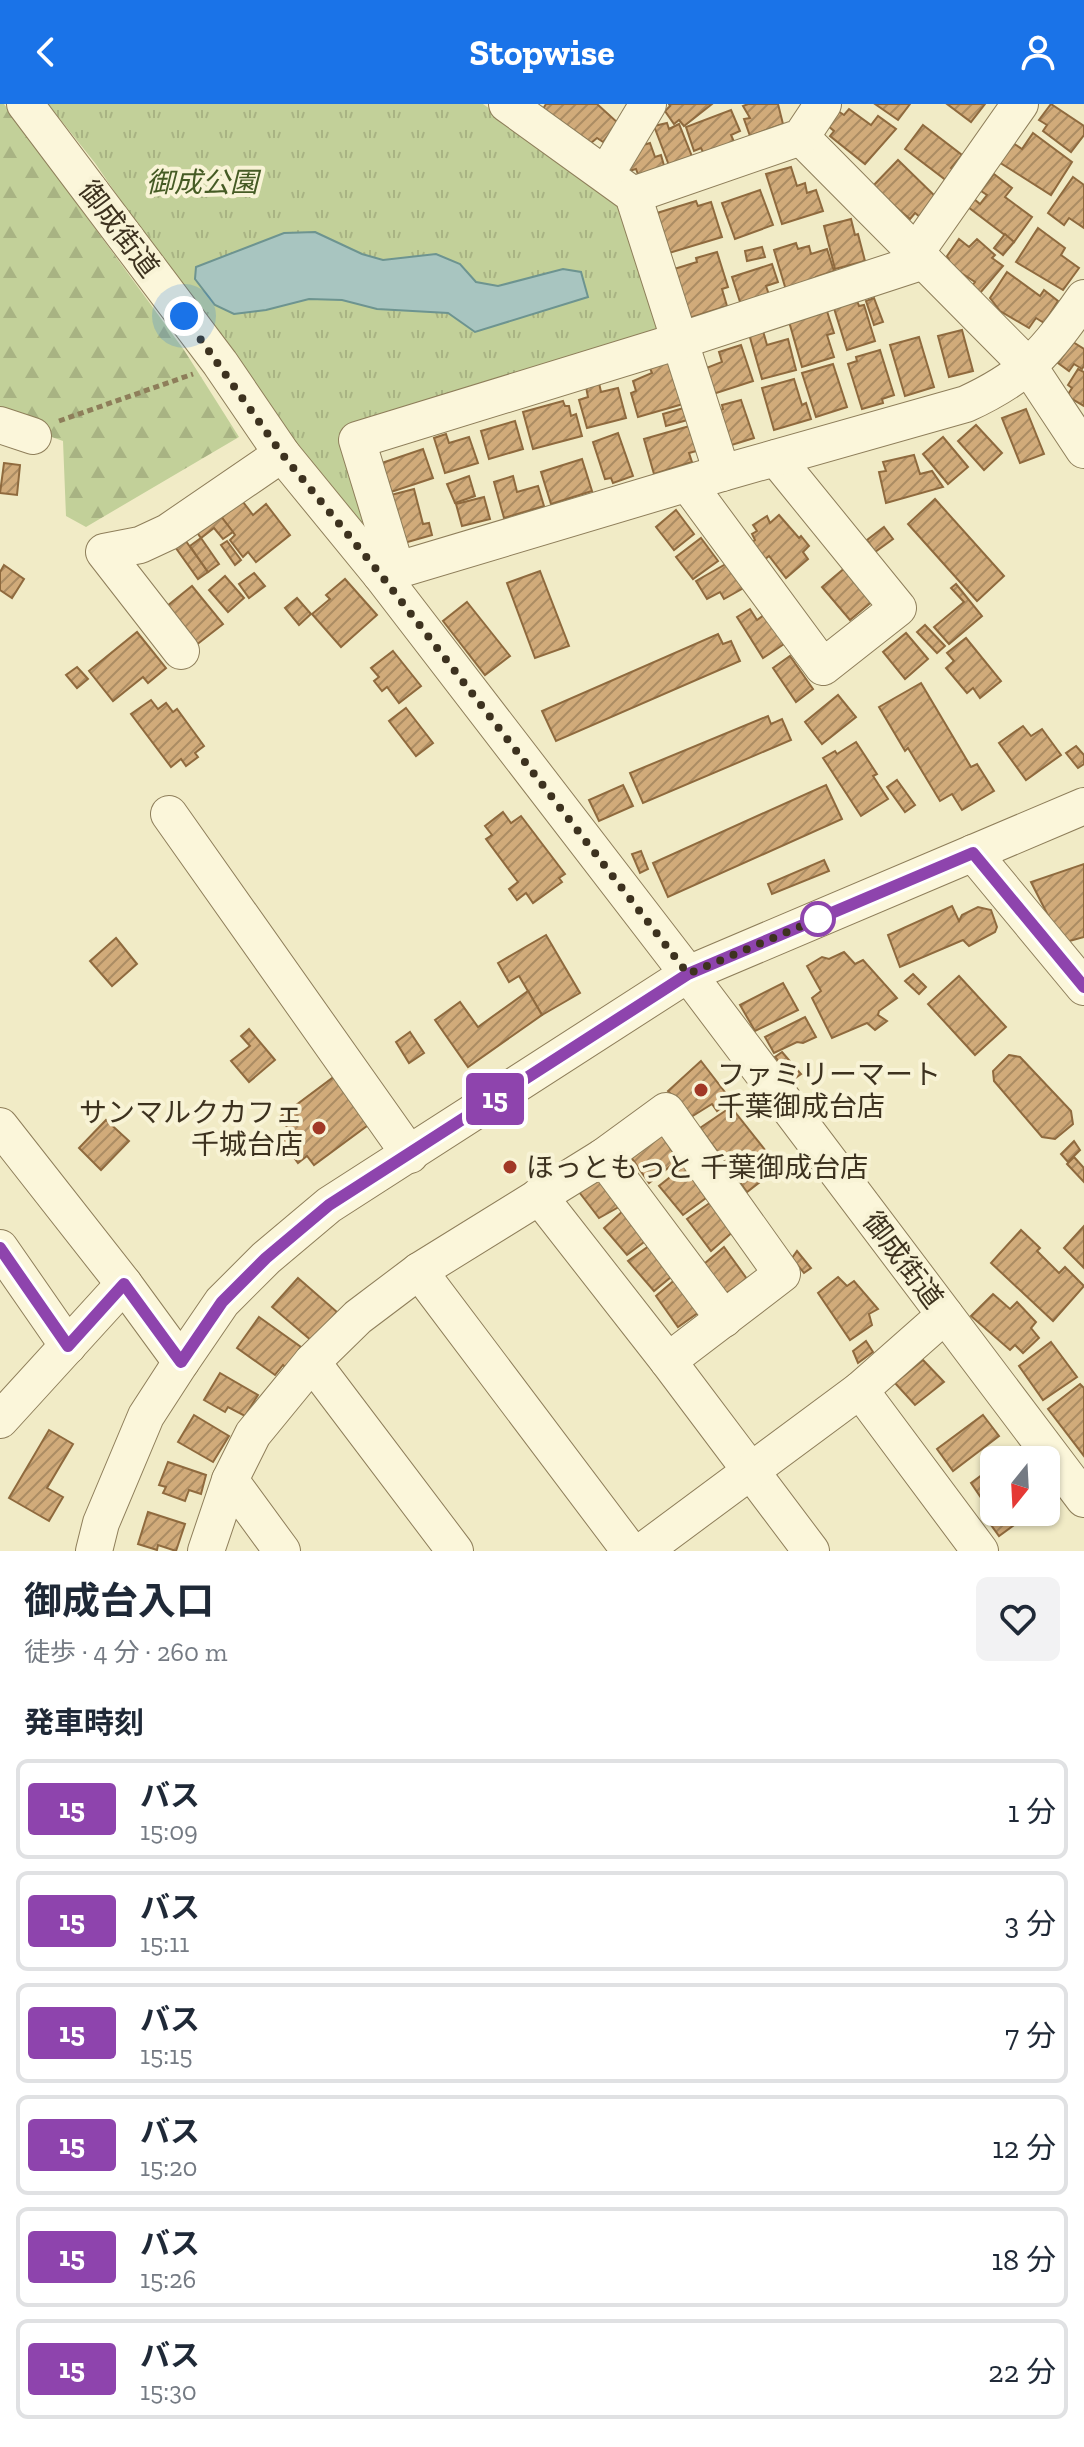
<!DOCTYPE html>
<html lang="ja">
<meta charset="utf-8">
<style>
body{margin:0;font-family:"Zilla Slab","Noto Sans JP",serif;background:#f2f2f3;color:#1f2937;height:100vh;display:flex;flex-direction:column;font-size:30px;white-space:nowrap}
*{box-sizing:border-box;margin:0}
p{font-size:26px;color:#747a83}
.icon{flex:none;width:44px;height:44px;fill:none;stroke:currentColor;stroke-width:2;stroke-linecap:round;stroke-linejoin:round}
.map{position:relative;height:1447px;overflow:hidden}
.sheet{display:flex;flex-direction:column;background:#fff;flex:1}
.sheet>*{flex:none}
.badge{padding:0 16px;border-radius:6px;font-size:28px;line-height:52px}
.needle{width:52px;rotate:198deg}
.controls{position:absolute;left:980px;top:1342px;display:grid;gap:16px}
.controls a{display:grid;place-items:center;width:80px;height:80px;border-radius:12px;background:#fff;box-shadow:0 2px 6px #0004;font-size:40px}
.you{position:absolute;width:40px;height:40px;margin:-20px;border:6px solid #fff;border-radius:50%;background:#1a73e8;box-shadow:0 0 0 12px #1a73e833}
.map>.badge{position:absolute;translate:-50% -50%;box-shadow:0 0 0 4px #fff}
h2{padding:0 24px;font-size:30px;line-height:72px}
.round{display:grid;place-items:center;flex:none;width:84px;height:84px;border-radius:12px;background:#f2f2f3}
.summary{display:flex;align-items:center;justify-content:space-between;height:136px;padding:0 24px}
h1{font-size:38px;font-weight:700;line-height:60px}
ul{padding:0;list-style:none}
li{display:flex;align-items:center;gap:24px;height:100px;margin:0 16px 12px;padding:0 8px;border:4px solid #e0e1e3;border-radius:12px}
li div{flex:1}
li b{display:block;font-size:30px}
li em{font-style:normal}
li .badge{min-width:88px;font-weight:700;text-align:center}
header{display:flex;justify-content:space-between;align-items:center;height:104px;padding:0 24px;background:#1a73e8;color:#fff;font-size:36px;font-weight:700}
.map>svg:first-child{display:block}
</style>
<header><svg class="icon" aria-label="back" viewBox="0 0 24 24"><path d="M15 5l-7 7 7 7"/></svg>Stopwise<svg class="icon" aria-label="person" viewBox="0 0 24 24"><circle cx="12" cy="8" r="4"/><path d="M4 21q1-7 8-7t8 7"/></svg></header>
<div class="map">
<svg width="1084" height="1447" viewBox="0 0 1084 1447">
<defs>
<pattern id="forest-firs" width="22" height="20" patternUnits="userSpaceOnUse" patternTransform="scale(2)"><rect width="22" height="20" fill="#c2d099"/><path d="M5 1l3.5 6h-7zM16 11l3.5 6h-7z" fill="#a8b383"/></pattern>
<pattern id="park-tufts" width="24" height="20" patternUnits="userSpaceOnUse" patternTransform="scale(2)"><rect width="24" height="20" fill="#c2d099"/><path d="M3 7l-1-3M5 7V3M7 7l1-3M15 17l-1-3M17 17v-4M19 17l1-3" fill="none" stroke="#a8b383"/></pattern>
<pattern id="building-hatch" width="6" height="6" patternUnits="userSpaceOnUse" patternTransform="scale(2)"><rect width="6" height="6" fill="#d1ab7a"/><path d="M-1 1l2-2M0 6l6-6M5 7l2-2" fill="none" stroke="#ab8c63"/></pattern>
</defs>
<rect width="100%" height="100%" fill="#f1ebc6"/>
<polygon fill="url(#forest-firs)" points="0,0 4,0 184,246 239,333 86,423 66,412 63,337 0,315"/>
<path fill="url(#park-tufts)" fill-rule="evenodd" d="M 48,0 L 483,0 L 602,84 C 638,120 646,173 660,220 L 654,230 L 341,327 L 379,450 L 376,450 L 174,174 L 95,59 ZM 315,128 L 362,150 L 383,156 L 460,160 L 476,178 L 498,182 L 563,165 L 581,168 L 588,193 L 475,228 L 448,209 L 377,205 L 342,196 L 309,195 L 266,206 L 196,163 L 284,129 Z"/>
<polygon fill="#a8c5c0" stroke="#6d9490" stroke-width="2" points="315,128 362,150 383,156 436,150 460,160 476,178 498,182 563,165 581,168 588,193 475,228 448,209 377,205 342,196 309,195 266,206 234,210 215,201 195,175 196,163 284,129"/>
<g fill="url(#building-hatch)" stroke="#8f6a3e" stroke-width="2">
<polygon points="546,0 597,0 618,19 603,38 597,34 591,39 543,5"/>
<polygon points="669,0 712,0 684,22 679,16 674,20 665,7 670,2"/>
<polygon points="748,0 778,0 783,20 750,32 744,15 750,14 743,2"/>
<polygon points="875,0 910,0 898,16"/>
<polygon points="947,0 985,0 971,18"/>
<polygon points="1051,0 1084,22 1084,31 1071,48 1043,27 1047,21 1039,16"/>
<polygon points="849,5 871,21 878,12 896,25 865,60 830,32 834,27 827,21 838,7 844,11"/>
<polygon points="731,6 740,27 731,31 735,40 705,52 701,44 694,47 686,23"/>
<polygon points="667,19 669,25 679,20 693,55 670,64 654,22"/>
<polygon points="923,21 962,51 951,64 954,66 947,77 905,45"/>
<polygon points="1033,29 1072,58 1051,91 994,55 1007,35 1022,45"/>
<polygon points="650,39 655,53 661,51 665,65 639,73 636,65 629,67 626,55 633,44"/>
<polygon points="898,56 938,95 920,113 915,109 910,115 872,83"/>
<polygon points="791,63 797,82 805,79 807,89 816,86 823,107 782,120 766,70"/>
<polygon points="994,70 1012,84 1005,93 1032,113 1014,138 968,103 974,95 980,100 987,91 981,87"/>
<polygon points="1073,73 1084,81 1084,124 1069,114 1064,121 1048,109"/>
<polygon points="760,86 773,121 735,135 722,99"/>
<polygon points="696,97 698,102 711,98 722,133 669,149 657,109"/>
<polygon points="851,115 855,131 858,130 865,157 835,165 824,122"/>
<polygon points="1038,124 1065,144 1061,151 1079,164 1063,186 1016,158"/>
<polygon points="1005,130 1014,138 1003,151 994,144"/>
<polygon points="959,135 969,143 977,135 995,151 992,154 1003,162 980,189 972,182 975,178 952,163 947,152"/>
<polygon points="796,139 798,145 809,142 811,150 827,145 834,167 816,173 817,177 786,186 774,146"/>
<polygon points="762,143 765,153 747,157 745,147"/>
<polygon points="717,148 728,183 722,185 727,202 686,215 671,166 697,158 696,154"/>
<polygon points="772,160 778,178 766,182 769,191 741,201 732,173"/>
<polygon points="1007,168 1040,192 1044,186 1058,197 1044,219 1036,214 1029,224 1000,207 990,194"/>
<polygon points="855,191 859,202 864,201 875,237 847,246 832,198"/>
<polygon points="874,194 883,218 874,221 866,197"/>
<polygon points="825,201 834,229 827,231 834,253 802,263 788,214 817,211 815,204"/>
<polygon points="962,226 973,267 949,273 938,232"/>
<polygon points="763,227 767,241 788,235 796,266 762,275 749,230"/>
<polygon points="919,233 934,283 905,292 890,241"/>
<polygon points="1073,238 1084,245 1084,262 1082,265 1074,260 1069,267 1058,259"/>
<polygon points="741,241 753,277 710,291 701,266 722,258 719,248"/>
<polygon points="880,246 894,291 882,295 883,299 862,305 848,260 857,257 856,253"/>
<polygon points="669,256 683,300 638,313 631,289 636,287 633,277 652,269 649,262"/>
<polygon points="833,260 847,303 816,313 802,269"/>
<polygon points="1078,265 1084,268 1084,302 1067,292 1072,284 1068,281"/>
<polygon points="794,275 802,301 806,299 811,315 774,326 762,284"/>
<polygon points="599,279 601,288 618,284 626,314 587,324 579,296 588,293 586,283"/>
<polygon points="741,296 754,334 725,343 714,308 723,305 722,301"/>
<polygon points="563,297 565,302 569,302 571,312 576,310 582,332 533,345 523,308"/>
<polygon points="687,303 691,315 666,322 663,310"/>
<polygon points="1026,305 1044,350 1020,359 1002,314"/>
<polygon points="515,317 523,345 489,355 481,327"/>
<polygon points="693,321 700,346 689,349 692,358 654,370 644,335"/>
<polygon points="976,321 1002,349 984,366 958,337"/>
<polygon points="618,329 633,372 613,379 611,374 605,375 593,338"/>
<polygon points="446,330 449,339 469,333 478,359 445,369 434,334"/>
<polygon points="943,333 968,363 948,380 923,350"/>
<polygon points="423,345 433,374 388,389 379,360"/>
<polygon points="914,351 920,370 932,367 943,383 886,399 879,368 886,367 883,358"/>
<polygon points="582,355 592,387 551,400 541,368"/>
<polygon points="4,359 20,361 17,391 0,389"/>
<polygon points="469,372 475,392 455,399 447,380"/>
<polygon points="513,372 517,388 538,382 544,402 504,414 494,378"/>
<polygon points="414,385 423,420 429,419 432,431 404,439 391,391"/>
<polygon points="484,393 490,415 462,422 456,400"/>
<polygon points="240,394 253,411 266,400 290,431 256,458 248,448 243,453 230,436 235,431 219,410"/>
<polygon points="935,395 1004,472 977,497 908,420"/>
<polygon points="216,406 233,428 223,435 214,424 201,434 193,423"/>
<polygon points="676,406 694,430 674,446 656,423"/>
<polygon points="779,411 799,434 801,432 809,442 803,448 808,455 786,474 769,452 764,456 750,440 755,436 752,430 757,427 753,421 767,412 770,419"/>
<polygon points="884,423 893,435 875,448 867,436"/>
<polygon points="183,433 208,468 198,475 173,440"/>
<polygon points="201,434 219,460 208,468 190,442"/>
<polygon points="701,434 718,457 693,475 676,453"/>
<polygon points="227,437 241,456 235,461 221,441"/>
<polygon points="731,457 749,481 724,495 720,488 707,495 696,477"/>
<polygon points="4,461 24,475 12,494 0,486 0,468"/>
<polygon points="846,463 874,496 850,516 822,483"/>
<polygon points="540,467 569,542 535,554 507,479"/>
<polygon points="254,469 265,482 249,494 239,480"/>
<polygon points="225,472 244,494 228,508 209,486"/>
<polygon points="345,475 377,511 341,543 312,510 330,495 326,491"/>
<polygon points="956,480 982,512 949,540 934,523 964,498 951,484"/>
<polygon points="192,482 223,520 195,542 162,506"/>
<polygon points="297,494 311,510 299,521 285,504"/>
<polygon points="467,498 510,552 485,571 443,517"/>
<polygon points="750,505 757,516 764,511 784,540 763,554 737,513"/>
<polygon points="925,521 945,542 937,549 917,528"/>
<polygon points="137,528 166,564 148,579 143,573 113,597 89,567"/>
<polygon points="906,529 928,555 905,575 883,548"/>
<polygon points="718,530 723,540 731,537 740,557 556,637 542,607"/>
<polygon points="966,534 1001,577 980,594 973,584 967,589 946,564 954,557 947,549"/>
<polygon points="393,547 421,582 399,599 387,583 382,587 374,577 379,573 371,564"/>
<polygon points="790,552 813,585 796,598 773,564"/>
<polygon points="77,563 88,575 77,584 66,571"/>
<polygon points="921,579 971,663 977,660 994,687 962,706 952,690 940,697 908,644 905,647 879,603"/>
<polygon points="838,591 856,613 822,640 805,618"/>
<polygon points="151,596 158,605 166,599 173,608 177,605 204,642 195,649 198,653 186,662 181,655 171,663 131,610"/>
<polygon points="406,604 433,639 416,652 389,617"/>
<polygon points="768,612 771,620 782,615 791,636 643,699 630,669"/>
<polygon points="1023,622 1031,632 1042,625 1061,651 1026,676 999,639"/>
<polygon points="856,638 877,670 873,672 888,695 861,712 823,654 835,647 837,650"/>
<polygon points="1076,642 1084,651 1084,660 1078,664 1066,649"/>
<polygon points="897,676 915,701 905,708 887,683"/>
<polygon points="623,681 633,702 599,717 589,696"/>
<polygon points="826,681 842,715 668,793 653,759"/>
<polygon points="503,708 511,719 521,712 565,770 559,774 562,778 533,799 526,789 517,796 509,785 518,778 486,735 492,731 485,722"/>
<polygon points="641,747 648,765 640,769 632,750"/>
<polygon points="824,756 829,767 772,790 768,780"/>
<polygon points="1084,760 1084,833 1062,839 1031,778"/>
<polygon points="952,802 959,817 962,811 978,803 991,806 997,823 995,828 969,842 963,836 900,863 888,831"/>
<polygon points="546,831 580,889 542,911 519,872 509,878 498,859"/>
<polygon points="116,834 137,860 112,882 90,857"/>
<polygon points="844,848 855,860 863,856 897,894 879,907 878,911 887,917 875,926 867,919 832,934 812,894 821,887 807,862 822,853 829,855"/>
<polygon points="913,870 926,883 919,890 905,877"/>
<polygon points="959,872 1006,923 975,951 928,900"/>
<polygon points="783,879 798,906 755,927 740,901"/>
<polygon points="528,887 542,911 468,963 435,916 460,898 478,923"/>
<polygon points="805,913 816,933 803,939 797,938 774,949 765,933"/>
<polygon points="249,925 275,956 249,978 231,957 250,942 241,932"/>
<polygon points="410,928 424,949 409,959 396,938"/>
<polygon points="782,948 801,970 794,975 775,953"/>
<polygon points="1009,951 1020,953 1071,1007 1073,1020 1055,1035 1042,1033 994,977 993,967"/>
<polygon points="701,957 731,996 717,1007 712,1000 691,1013 668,987"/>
<polygon points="339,969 375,1016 314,1061 307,1052 298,1059 282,1037 292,1030 280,1013"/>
<polygon points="731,1003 773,1056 754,1069 760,1078 747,1088 700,1024"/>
<polygon points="106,1016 129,1037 101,1066 79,1044"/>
<polygon points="662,1031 678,1056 649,1079 631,1053"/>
<polygon points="1074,1037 1080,1046 1068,1058 1061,1050"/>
<polygon points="1074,1053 1084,1064 1084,1078 1067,1060"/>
<polygon points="684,1062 706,1094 683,1111 659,1082"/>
<polygon points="601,1066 626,1099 599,1114 576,1084"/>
<polygon points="711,1098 735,1126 711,1147 687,1115"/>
<polygon points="624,1106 648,1135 627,1151 604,1124"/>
<polygon points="1084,1122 1084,1164 1064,1144"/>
<polygon points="1021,1126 1040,1144 1037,1147 1059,1169 1065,1163 1084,1182 1053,1217 991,1159"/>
<polygon points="649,1142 671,1173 654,1187 628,1157"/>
<polygon points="724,1143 747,1175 725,1190 704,1160"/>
<polygon points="797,1147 811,1164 804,1169 792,1154"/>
<polygon points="838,1173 847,1182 854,1177 878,1205 869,1210 872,1221 850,1236 818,1189"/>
<polygon points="298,1174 337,1208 312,1237 272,1203"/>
<polygon points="677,1174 702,1206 678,1223 656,1192"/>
<polygon points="993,1190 1010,1205 1017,1198 1036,1218 1031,1224 1039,1234 1023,1249 1015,1241 1010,1246 971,1212"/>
<polygon points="259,1213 301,1243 286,1264 283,1261 275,1271 237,1244"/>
<polygon points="866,1237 873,1248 858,1259 853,1247"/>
<polygon points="1051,1238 1077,1273 1043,1296 1019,1262"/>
<polygon points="923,1256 944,1278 915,1301 895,1279"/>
<polygon points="220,1269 258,1291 245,1312 228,1303 225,1308 204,1296"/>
<polygon points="1080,1280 1084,1284 1084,1352 1048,1305"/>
<polygon points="194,1311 229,1332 213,1358 178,1338"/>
<polygon points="983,1311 999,1332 953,1367 937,1345"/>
<polygon points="49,1326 73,1340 47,1384 63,1393 49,1417 9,1394"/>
<polygon points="168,1358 206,1371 201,1390 189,1386 185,1397 163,1389 166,1383 159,1381"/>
<polygon points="994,1362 994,1395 986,1401 971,1379"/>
<polygon points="994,1407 994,1408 1032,1408 999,1432 986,1414"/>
<polygon points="148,1408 185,1420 176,1447 158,1441 157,1446 138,1440"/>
</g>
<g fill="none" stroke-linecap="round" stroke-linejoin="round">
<g stroke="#8e7e5a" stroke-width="38">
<g id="minor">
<polyline points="25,0 220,259 282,350 381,471 688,870 1084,1395"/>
<polyline points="507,0 633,91 722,369"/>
<polyline points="801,33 1029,263 1084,346"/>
<polyline points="606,70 648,0"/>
<polyline points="633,91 801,33 823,0"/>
<polyline points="916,148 1020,0"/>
<polyline points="0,321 33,332"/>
<polyline points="688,380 823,563 898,504 776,354"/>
<polyline points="397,467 357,336 679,237 924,157"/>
<path d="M 381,471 L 722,369 L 966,300 C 1027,272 1046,248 1084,194"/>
<polyline points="181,547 104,448 140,441 168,428 282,350"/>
<polyline points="169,710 410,1051"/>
<polyline points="973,749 1084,883"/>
<polyline points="0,1022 124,1180 181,1258"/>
<polyline points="603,1053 724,1215"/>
<polyline points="539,1092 668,1257 811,1447"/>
<polyline points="0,1144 68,1242"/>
<polyline points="419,1167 630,1447"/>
<polyline points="312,1258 455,1447"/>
<polyline points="860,1286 980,1447"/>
<polyline points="0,1316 124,1180"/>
<polyline points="230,1376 282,1447"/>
<polyline points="94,1447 101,1419 146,1312 181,1258 222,1198 266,1154 329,1101 688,870 1084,702"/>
<polyline points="206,1447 230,1376 253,1330 312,1258 358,1213 419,1167 603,1053 666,1007 782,1170 668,1257"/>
<polyline points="643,1447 860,1286 945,1211"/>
</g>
</g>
<polyline stroke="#8e7e5a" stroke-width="5" stroke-dasharray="6 4" stroke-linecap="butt" points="59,317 193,270"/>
<use href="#minor" stroke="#fbf6da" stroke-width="36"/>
</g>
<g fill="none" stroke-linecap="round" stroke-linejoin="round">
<g stroke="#fff" stroke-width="18">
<polyline id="line" points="0,1144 68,1242 124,1180 181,1258 222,1198 266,1154 329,1101 688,870 973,749 1084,883"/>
</g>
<use href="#line" stroke="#8e44ad" stroke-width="12"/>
<polyline stroke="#3d321f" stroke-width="8" stroke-dasharray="0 14.4" points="184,212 282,350 381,471 688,870 830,810 818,815"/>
</g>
<circle fill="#fff" stroke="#8e44ad" stroke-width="4" cx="818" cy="815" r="16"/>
<g fill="#a13826" stroke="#f8f3d6" stroke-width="3">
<circle cx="701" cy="986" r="8"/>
<circle cx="319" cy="1024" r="8"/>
<circle cx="510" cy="1063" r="8"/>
</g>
<g text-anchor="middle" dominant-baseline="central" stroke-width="8" stroke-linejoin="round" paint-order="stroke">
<g font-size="28" font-style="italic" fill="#455b24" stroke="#f8f3d6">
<text x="202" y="78">御成公園</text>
</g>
<g font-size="28" fill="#3d321f" stroke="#f8f3d6">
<text transform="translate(119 125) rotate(53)">御成街道</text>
<text transform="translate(903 1156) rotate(53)">御成街道</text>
</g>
<g font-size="28" fill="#3d321f" stroke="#f8f3d6" text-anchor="start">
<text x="717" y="970">ファミリーマート<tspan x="717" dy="32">千葉御成台店</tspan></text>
<text x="303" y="1008" text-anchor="end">サンマルクカフェ<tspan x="303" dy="32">千城台店</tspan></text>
<text x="526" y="1063">ほっともっと 千葉御成台店</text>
</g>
</g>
</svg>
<div class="controls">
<a><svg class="needle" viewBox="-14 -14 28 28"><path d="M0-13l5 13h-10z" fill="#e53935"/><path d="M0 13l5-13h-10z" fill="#747a83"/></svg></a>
</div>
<div class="you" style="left:184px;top:212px"></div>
<b class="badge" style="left:495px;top:995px;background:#8e44ad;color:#fff">15</b>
</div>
<section class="sheet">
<div class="summary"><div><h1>御成台入口</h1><p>徒歩 · 4 分 · 260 m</p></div><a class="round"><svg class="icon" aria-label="heart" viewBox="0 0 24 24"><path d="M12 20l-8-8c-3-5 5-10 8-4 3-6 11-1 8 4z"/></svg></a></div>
<h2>発車時刻</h2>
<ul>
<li><span class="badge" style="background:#8e44ad;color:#fff">15</span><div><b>バス</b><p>15:09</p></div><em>1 分</em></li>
<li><span class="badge" style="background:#8e44ad;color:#fff">15</span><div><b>バス</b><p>15:11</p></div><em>3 分</em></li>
<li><span class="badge" style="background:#8e44ad;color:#fff">15</span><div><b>バス</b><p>15:15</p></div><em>7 分</em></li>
<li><span class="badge" style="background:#8e44ad;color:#fff">15</span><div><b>バス</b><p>15:20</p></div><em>12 分</em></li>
<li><span class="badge" style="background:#8e44ad;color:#fff">15</span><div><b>バス</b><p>15:26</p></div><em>18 分</em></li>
<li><span class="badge" style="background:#8e44ad;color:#fff">15</span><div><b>バス</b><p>15:30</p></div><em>22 分</em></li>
</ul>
</section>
